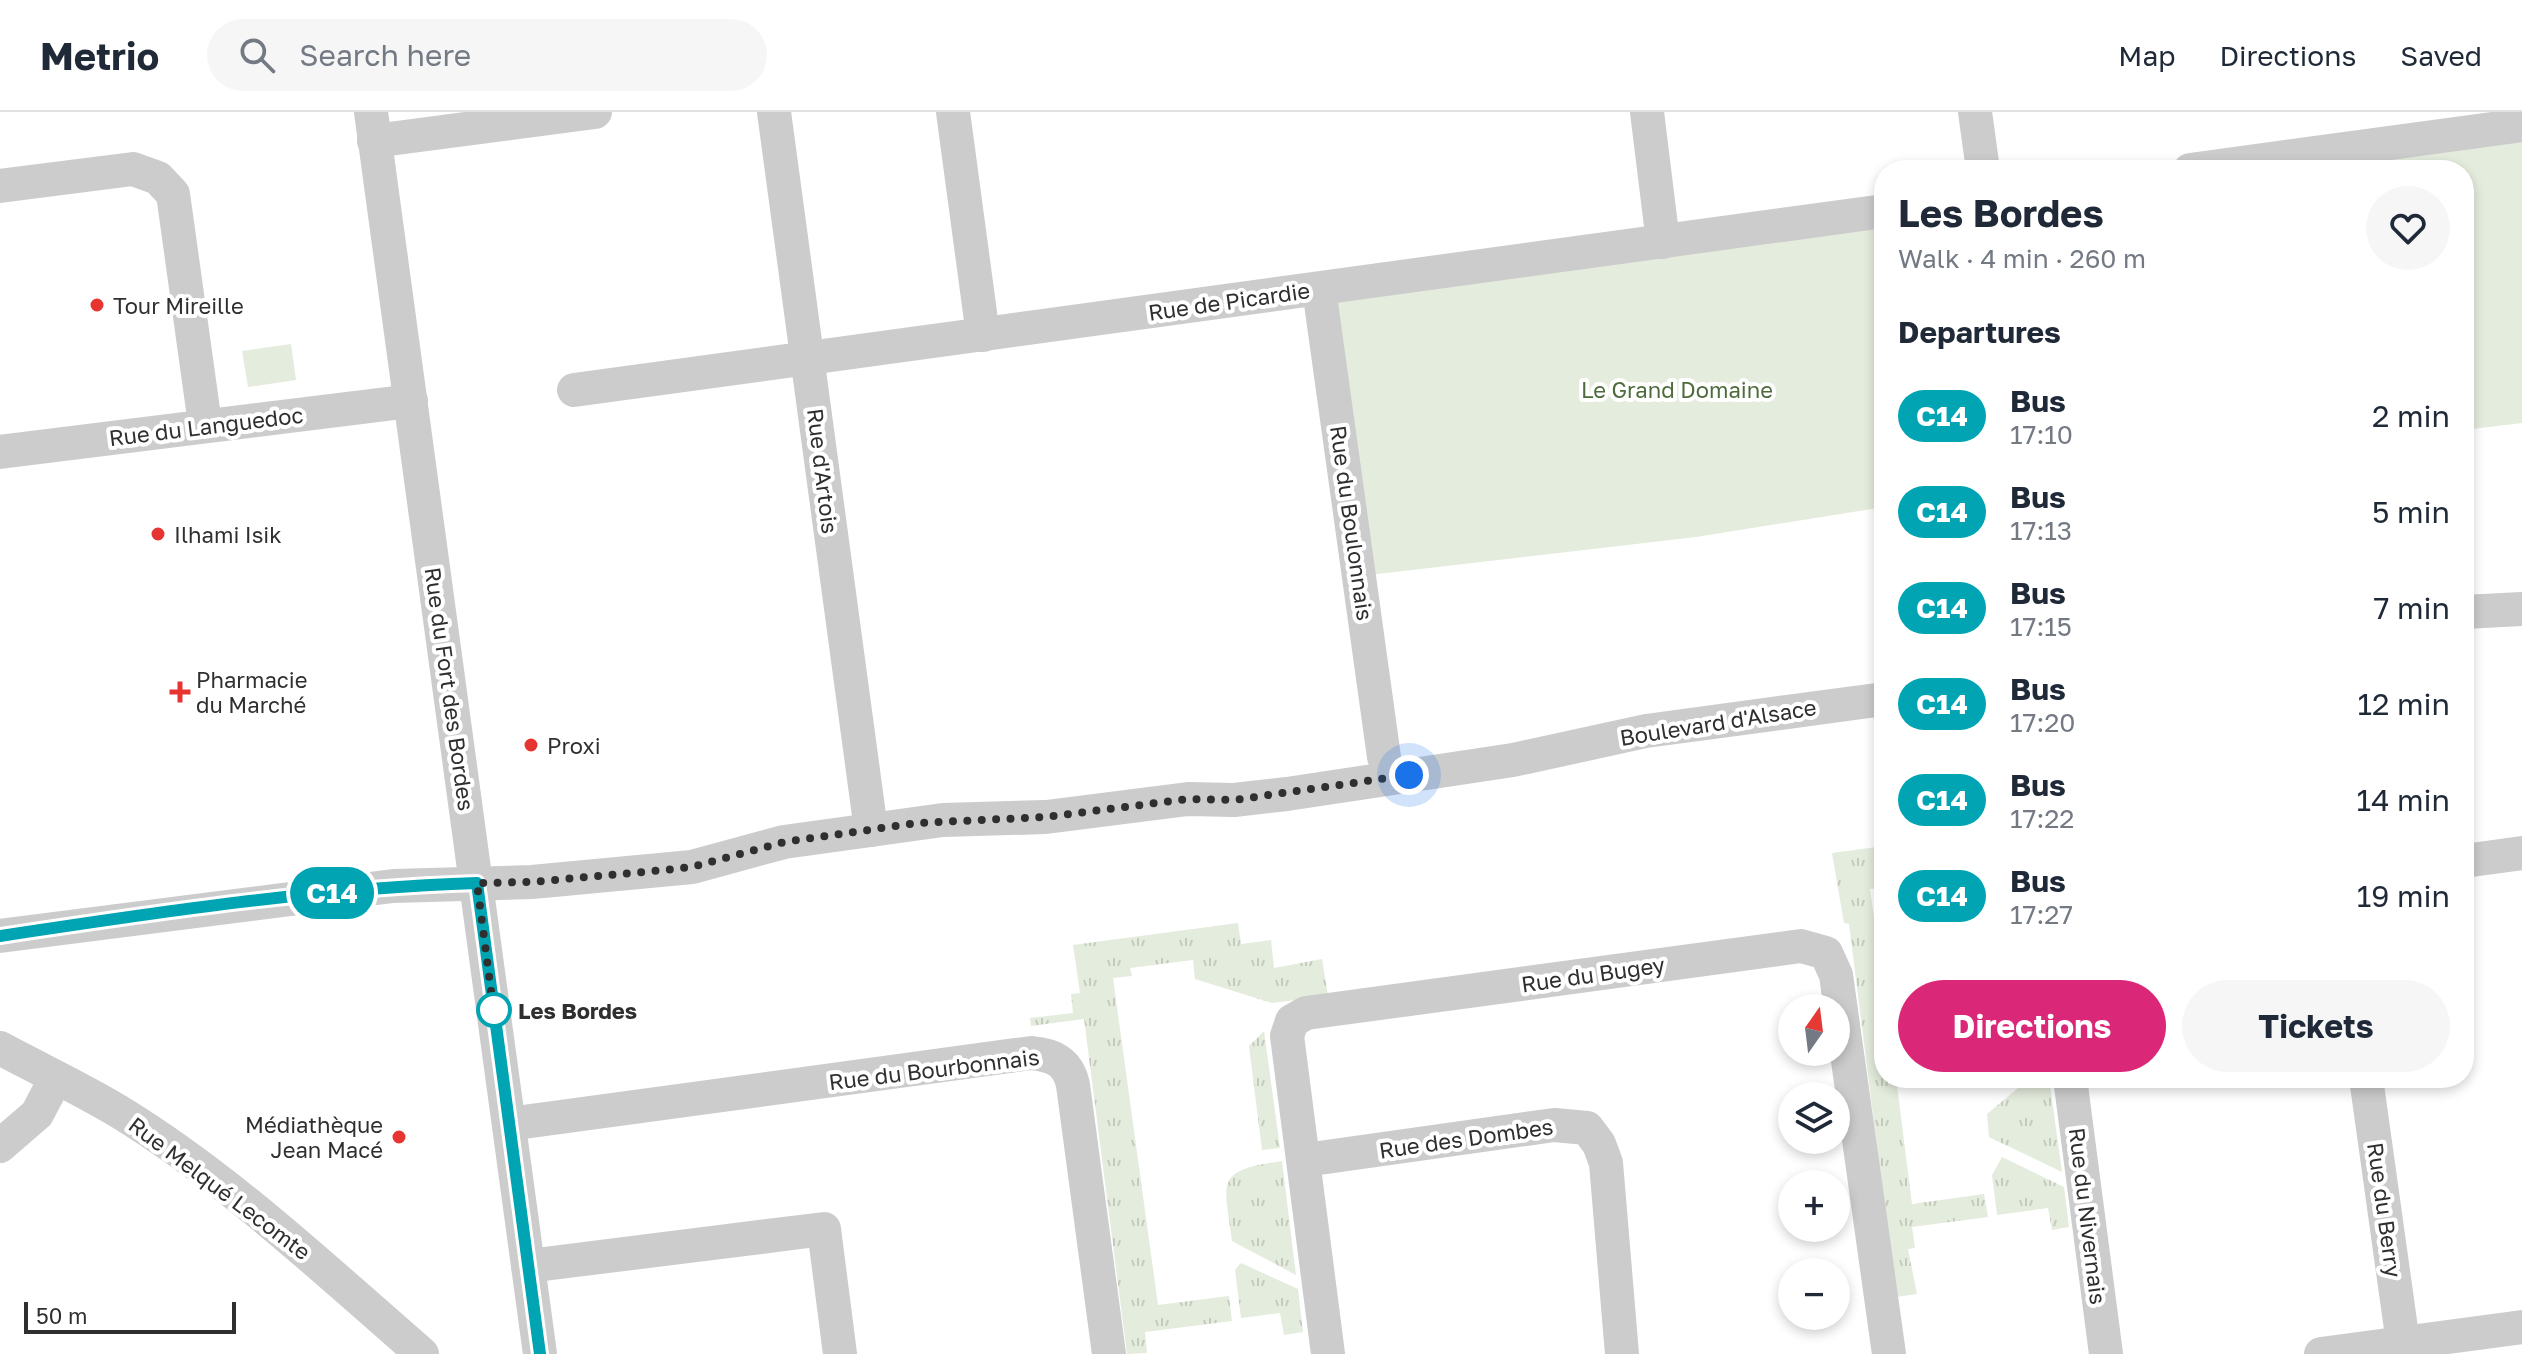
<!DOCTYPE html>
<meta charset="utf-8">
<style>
body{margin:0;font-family:"Golos Text",sans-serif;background:#f6f6f7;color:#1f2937;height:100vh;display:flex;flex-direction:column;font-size:30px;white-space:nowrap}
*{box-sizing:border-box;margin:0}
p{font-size:26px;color:#747a83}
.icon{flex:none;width:44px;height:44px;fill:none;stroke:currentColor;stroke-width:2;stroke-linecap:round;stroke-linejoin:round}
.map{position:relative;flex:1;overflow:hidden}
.side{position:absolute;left:1874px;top:48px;width:600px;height:928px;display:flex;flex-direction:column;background:#fff;border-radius:32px;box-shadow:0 4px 12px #0003}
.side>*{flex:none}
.badge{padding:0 16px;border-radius:26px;font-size:28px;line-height:52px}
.needle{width:52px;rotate:14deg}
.fabs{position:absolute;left:1778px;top:882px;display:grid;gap:16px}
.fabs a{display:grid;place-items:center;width:72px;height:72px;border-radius:50%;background:#fff;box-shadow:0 4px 12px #0003;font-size:40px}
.scale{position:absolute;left:24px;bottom:20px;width:212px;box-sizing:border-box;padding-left:8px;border:4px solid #2f2f2f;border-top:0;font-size:22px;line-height:28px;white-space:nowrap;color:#2f2f2f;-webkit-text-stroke:6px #fff;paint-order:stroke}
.you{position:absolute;width:40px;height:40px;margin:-20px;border:6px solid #fff;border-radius:50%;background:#1a73e8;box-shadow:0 0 0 12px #1a73e833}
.map>.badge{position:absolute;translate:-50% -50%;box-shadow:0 0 0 4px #fff}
h2{padding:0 24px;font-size:30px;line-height:72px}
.round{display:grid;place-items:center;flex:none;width:84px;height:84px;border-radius:42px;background:#f6f6f7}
.headline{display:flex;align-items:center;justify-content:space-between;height:136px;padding:0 24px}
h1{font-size:38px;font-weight:700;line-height:60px}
.primary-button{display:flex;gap:16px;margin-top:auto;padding:16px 24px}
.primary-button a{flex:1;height:92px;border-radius:48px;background:#db2777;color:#fff;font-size:32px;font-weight:700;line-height:92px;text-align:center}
.primary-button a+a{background:#f6f6f7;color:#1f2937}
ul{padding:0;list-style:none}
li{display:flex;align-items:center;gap:24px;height:96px;padding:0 24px}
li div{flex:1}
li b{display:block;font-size:30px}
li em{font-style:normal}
li .badge{min-width:88px;font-weight:700;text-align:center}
header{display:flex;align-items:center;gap:48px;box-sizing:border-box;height:112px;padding:0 40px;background:#fff;border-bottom:2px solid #e0e1e3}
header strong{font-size:38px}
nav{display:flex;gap:44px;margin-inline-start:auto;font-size:28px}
.search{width:560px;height:72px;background:#f6f6f7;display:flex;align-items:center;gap:20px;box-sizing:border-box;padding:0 28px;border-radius:44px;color:#747a83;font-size:30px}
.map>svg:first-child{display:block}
</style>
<header>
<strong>Metrio</strong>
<div class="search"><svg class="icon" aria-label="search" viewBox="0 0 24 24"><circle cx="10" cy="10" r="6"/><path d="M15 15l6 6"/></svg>Search here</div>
<nav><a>Map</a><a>Directions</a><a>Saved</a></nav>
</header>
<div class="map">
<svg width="2522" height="1242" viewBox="0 0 2522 1242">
<defs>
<pattern id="grass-tufts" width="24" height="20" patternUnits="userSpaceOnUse" patternTransform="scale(2)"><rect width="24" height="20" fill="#e4ecdd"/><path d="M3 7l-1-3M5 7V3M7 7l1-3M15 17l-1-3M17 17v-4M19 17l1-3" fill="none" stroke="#c4cbbe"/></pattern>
</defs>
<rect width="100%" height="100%" fill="#fff"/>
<g fill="url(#grass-tufts)">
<polygon points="1884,734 1884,776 1870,777 1884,879 1884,966 1896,966 1912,1092 1984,1082 1988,1105 1912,1115 1915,1136 1908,1137 1917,1182 1896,1185 1849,812 1844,811 1832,741"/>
<polygon points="1238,811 1241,832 1271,828 1274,856 1322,847 1328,884 1272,891 1195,867 1193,848 1130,856 1132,864 1113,866 1158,1193 1229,1184 1232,1209 1145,1220 1147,1241 1127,1242 1084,907 1031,914 1030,906 1073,901 1071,882 1080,881 1073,833"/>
<polygon points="1264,919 1280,1036 1262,1038 1249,934"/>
<polygon points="2030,966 2049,966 2062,1060 1989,1025 1987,1002"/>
<polygon points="2002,1045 2064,1075 2069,1115 2052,1118 2048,1096 1997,1103 1992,1063"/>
<path d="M 1282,1049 L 1296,1163 L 1232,1129 C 1224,1068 1214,1059 1282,1049 Z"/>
<polygon points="1241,1151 1298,1177 1303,1220 1284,1223 1280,1201 1241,1206 1235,1158"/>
</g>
<g fill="#e4ecdd">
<polygon points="2522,13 2522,311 2464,318 2464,58 2190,58"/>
<polygon points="1884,99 1884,395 1696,425 1360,464 1319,177"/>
<polygon points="291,232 296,268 248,275 242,239"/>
</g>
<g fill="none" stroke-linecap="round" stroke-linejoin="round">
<g stroke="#ccc" stroke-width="34">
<polyline points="371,0 540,1242"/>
<polyline points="774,0 871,718"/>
<polyline points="953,0 983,223"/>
<polyline points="1647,0 1663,130"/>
<polyline points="1975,0 1983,58"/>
<polyline points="374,29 595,0"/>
<polyline points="2190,58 2522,13"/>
<polyline points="0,74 133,57 158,66 173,82 205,312"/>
<polyline points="1319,177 1384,645"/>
<polyline points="574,278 1884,99"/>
<polyline points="0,340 411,289"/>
<polyline points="2464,500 2522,497"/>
<polyline points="2464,749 2522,741"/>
<polyline points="0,824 393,774 532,770 692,755 784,730 943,708 1046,705 1188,687 1234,688 1287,682 1513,648 1646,619 1884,587"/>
<path d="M 0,936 C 39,957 80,976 118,999 C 228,1066 325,1158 422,1242"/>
<polyline points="2070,966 2106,1242"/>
<polyline points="2366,966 2403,1231"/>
<path d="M 509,1012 L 1031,941 C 1054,943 1068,950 1073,973 L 1109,1242"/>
<polyline points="0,1034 37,1002 56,966"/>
<polyline points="1305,1048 1554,1013 1587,1016 1599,1032 1606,1051 1622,1242"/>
<polyline points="528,1154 824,1117 840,1242"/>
<polyline points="1328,1242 1287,924 1292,909 1306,901 1801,834 1826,841 1836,863 1889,1242"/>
<polyline points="2321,1242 2522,1215"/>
</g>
</g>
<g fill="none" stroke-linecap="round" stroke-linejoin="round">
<g stroke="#fff" stroke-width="18">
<path id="line" d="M 0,824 C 158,800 317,776 477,771 L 540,1242"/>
</g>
<use href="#line" stroke="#00a4b2" stroke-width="12"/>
<polyline stroke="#2f2f2f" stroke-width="8" stroke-dasharray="0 14.4" points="494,898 495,910 477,771 532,770 665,758 692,755 784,730 917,711 1046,705 1188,687 1234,688 1409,663"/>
</g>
<g fill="#e63431" stroke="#fff" stroke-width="3">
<circle cx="97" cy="193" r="8"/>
<circle cx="158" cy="422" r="8"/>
<path d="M176 568h8v8h8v8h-8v8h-8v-8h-8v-8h8z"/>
<circle cx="531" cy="633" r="8"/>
<circle cx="399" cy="1025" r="8"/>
</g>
<circle fill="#fff" stroke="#00a4b2" stroke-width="4" cx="494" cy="898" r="16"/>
<g text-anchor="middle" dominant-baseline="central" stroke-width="8" stroke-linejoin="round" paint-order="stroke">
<g font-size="22" fill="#2f2f2f" stroke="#fff">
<text transform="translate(1229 189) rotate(-8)">Rue de Picardie</text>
<text transform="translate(206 314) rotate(-7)">Rue du Languedoc</text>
<text transform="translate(823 359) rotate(83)">Rue d'Artois</text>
<text transform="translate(1352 411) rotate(82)">Rue du Boulonnais</text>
<text transform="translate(450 577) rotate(82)">Rue du Fort des Bordes</text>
<text transform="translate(1718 610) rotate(-9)">Boulevard d'Alsace</text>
<text transform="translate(1593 862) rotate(-8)">Rue du Bugey</text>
<text transform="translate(934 957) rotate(-7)">Rue du Bourbonnais</text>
<text transform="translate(1466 1026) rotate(-8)">Rue des Dombes</text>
<text transform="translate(220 1076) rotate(37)">Rue Melqué Lecomte</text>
<text transform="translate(2385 1098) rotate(82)">Rue du Berry</text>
<text transform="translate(2088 1104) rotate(83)">Rue du Nivernais</text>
</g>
<g font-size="22" fill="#2f2f2f" stroke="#fff" text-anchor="start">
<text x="113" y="193">Tour Mireille</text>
<text x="174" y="422">Ilhami Isik</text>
<text x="196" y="567">Pharmacie<tspan x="196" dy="25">du Marché</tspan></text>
<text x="547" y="633">Proxi</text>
<text x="383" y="1012" text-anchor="end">Médiathèque<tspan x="383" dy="25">Jean Macé</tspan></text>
</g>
<g font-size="22" fill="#4e6b3c" stroke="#fff">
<text x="1677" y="277">Le Grand Domaine</text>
</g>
<g font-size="22" font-weight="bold" fill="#2f2f2f" stroke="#fff" text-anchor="start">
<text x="518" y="898">Les Bordes</text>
</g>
</g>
</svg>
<div class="fabs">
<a><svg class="needle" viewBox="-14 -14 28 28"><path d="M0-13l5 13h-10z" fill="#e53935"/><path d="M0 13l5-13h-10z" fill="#747a83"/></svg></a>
<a><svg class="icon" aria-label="layers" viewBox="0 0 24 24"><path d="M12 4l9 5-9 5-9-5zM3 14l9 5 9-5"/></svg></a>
<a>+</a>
<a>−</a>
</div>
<div class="scale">50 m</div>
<div class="you" style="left:1409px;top:663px"></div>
<b class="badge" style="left:332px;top:781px;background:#00a4b2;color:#fff">C14</b>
<section class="side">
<div class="headline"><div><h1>Les Bordes</h1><p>Walk · 4 min · 260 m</p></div><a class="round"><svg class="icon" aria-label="heart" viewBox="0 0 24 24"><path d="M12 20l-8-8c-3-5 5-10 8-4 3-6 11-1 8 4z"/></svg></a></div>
<h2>Departures</h2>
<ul>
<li><span class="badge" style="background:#00a4b2;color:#fff">C14</span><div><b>Bus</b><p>17:10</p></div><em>2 min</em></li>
<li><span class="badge" style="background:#00a4b2;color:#fff">C14</span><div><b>Bus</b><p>17:13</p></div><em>5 min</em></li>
<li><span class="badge" style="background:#00a4b2;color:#fff">C14</span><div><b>Bus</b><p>17:15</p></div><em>7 min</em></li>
<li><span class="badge" style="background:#00a4b2;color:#fff">C14</span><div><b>Bus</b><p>17:20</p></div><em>12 min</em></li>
<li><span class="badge" style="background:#00a4b2;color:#fff">C14</span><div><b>Bus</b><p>17:22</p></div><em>14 min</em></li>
<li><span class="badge" style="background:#00a4b2;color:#fff">C14</span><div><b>Bus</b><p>17:27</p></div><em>19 min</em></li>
</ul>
<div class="primary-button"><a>Directions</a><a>Tickets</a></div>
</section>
</div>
